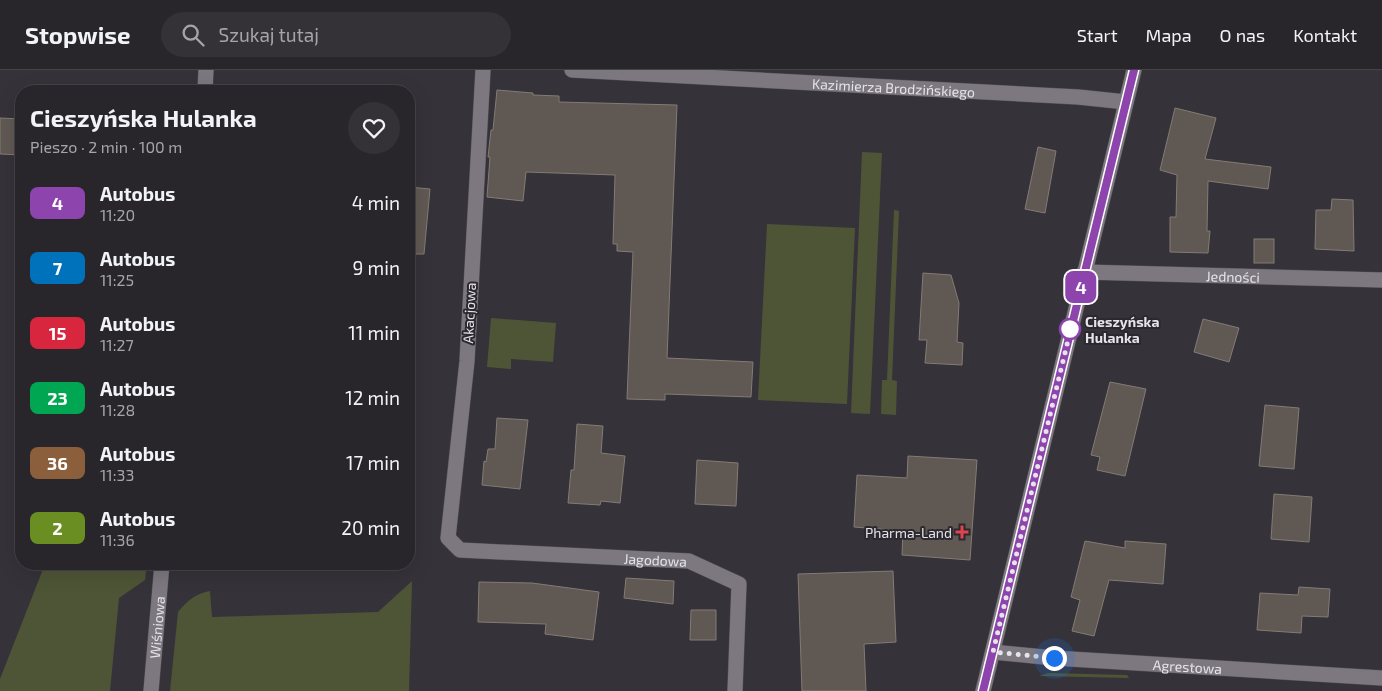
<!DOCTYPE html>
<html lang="pl">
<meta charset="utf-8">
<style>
body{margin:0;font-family:"Exo 2",sans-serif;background:#343237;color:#f1f3f6;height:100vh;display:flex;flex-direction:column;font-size:19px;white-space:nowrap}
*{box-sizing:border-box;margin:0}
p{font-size:16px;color:#a5a5a9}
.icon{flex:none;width:28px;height:28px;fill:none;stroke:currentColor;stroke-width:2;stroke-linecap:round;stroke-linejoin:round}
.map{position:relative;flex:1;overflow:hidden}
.sheet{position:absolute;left:15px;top:15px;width:400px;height:485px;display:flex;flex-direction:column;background:#28262b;border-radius:20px;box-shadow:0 5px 20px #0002,0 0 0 1px #444347}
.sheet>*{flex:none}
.badge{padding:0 10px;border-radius:8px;font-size:18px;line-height:32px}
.you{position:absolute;width:25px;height:25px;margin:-12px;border:4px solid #fff;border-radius:50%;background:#1a73e8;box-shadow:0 0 0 8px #1a73e833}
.map>.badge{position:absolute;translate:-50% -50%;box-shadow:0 0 0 2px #fff}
.round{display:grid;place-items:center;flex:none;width:52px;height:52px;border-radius:26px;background:#343237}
.headline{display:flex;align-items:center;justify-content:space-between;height:85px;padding:0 15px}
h1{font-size:24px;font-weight:700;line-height:38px}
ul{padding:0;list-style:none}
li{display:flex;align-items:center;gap:15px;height:65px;padding:0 15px}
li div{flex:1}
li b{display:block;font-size:19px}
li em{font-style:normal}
li .badge{min-width:55px;font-weight:700;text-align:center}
header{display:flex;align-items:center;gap:30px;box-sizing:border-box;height:70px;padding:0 25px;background:#28262b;border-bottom:1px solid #444347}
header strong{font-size:24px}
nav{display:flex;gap:28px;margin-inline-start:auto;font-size:18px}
.search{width:350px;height:45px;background:#343237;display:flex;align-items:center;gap:12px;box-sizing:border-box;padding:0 18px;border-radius:28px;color:#a5a5a9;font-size:19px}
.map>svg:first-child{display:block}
</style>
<header>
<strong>Stopwise</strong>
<div class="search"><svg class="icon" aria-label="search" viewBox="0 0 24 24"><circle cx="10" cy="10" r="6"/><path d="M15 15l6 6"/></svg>Szukaj tutaj</div>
<nav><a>Start</a><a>Mapa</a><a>O nas</a><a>Kontakt</a></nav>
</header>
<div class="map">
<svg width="1382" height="621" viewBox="0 0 1382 621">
<rect width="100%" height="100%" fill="#363239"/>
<g fill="#4e5536">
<polygon points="862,82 882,83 870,344 851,343"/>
<polygon points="894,140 899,141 892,310 897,311 896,345 881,344 882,310 887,310"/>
<polygon points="767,154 855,158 847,334 758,330"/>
<polygon points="491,248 556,253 553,292 511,289 511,299 487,297"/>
<polygon points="45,494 147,494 145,510 119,528 110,621 0,621 0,609"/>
<path d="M 412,511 L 409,621 L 170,621 L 178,542 C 187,531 195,524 210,521 L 212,547 L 378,542 Z"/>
<polygon points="1048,603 1127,605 1129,608 1039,606"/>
</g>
<g fill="#605953" stroke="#837b75">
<polygon points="497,20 533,23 533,25 559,26 559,32 677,35 667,288 753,292 751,327 665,324 665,330 627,329 633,182 617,181 617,174 613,174 615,105 526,102 523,131 487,127 490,87 488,87 491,60 493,60"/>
<polygon points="1175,38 1216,48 1205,89 1271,97 1268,119 1208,111 1207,161 1210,161 1208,183 1170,182 1170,147 1176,147 1177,105 1160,100"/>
<polygon points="0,48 21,49 21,85 0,84"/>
<polygon points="1038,77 1056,81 1045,143 1025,139"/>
<polygon points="409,117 430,119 424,184 409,184"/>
<polygon points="1332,129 1353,130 1354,181 1315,179 1316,140 1331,140"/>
<rect x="1254" y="169" width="20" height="24"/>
<polygon points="923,203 951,205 959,233 957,272 963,273 962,295 925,293 927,270 919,270"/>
<polygon points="1203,249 1239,258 1229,292 1194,282"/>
<polygon points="1110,312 1146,319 1125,406 1097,400 1100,387 1091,385"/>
<polygon points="1265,335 1299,338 1294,399 1259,396"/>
<polygon points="497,348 528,350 520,419 482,415 484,391 486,392 488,379 495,379"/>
<polygon points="577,354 603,356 601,383 625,386 620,433 601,431 600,435 568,433 571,400 574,400"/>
<polygon points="908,386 977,390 970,490 902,485 903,461 854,457 857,405 907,408"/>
<polygon points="697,390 738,393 736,436 695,434"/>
<polygon points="1274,424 1312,427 1309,472 1271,469"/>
<polygon points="1085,471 1125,478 1125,471 1166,474 1163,514 1109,510 1094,566 1072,561 1080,530 1071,527"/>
<polygon points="893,501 896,572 864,574 866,621 802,621 798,504"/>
<polygon points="626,508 674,511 673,534 624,528"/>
<polygon points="479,512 532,513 599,522 593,570 545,564 546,554 478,552"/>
<polygon points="1299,517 1330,519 1328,547 1302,546 1301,563 1257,560 1260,523 1298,525"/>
<polygon points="691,540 716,540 716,570 690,570"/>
</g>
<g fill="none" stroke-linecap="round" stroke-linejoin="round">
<g stroke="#514f54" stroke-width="16">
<g id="minor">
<path id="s1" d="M 483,0 L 467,291 L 448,468 L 460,480 L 689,491 L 739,514 L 735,621"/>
<path id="s2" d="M 572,0 L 1078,27 L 1126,32"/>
<polyline points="205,21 206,0"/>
<path id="s3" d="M 1084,202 L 1382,210"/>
<path id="s4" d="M 993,582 L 1054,588 L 1382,608"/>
<path id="s5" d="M 151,621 L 162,494"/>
</g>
</g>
<g stroke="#514f54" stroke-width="16">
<polyline id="secondary" points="983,621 1134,0"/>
</g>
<use href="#minor" stroke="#7d7880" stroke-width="15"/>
<use href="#secondary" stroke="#7d7880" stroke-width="15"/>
</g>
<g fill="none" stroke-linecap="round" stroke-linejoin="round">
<g stroke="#fff" stroke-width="11">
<polyline id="line" points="983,621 1134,0"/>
</g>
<use href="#line" stroke="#8e44ad" stroke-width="8"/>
<polyline stroke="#e6e4e8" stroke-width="5" stroke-dasharray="0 9" points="1054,588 993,582 1071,258 1070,259"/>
</g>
<circle fill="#fff" stroke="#8e44ad" stroke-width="2.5" cx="1070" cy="259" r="10"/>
<path fill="#e0444e" stroke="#2c282f" stroke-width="2" d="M959.5 454.5h5v5h5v5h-5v5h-5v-5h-5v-5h5z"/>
<g text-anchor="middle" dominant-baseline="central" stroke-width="4" stroke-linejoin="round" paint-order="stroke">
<g font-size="14" fill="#e6e4e8" stroke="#2c282f">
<text stroke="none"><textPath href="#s2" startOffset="322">Kazimierza Brodzińskiego</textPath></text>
<text stroke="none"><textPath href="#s3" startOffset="149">Jedności</textPath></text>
<text transform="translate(469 243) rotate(-87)">Akacjowa</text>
<text stroke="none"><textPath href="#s1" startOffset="682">Jagodowa</textPath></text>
<text stroke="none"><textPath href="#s5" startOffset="64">Wiśniowa</textPath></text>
<text stroke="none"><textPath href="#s4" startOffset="195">Agrestowa</textPath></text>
</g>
<g font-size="14" font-weight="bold" fill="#e6e4e8" stroke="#2c282f" text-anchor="start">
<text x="1085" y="251">Cieszyńska<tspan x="1085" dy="16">Hulanka</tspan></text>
</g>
<g font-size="14" fill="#e6e4e8" stroke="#2c282f" text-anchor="end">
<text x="952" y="462">Pharma-Land</text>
</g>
</g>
</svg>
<div class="you" style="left:1054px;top:588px"></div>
<b class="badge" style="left:1081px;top:217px;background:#8e44ad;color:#fff">4</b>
<section class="sheet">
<div class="headline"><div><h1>Cieszyńska Hulanka</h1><p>Pieszo · 2 min · 100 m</p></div><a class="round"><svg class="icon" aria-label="heart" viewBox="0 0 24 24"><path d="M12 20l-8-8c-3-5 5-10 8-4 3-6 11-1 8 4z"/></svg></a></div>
<ul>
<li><span class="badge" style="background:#8e44ad;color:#fff">4</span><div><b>Autobus</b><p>11:20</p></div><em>4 min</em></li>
<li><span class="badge" style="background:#0072bc;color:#fff">7</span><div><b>Autobus</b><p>11:25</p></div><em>9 min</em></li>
<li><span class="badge" style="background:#d7263d;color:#fff">15</span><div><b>Autobus</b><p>11:27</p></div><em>11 min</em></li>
<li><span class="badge" style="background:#00a651;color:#fff">23</span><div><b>Autobus</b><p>11:28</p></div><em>12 min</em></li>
<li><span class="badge" style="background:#8b5e3c;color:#fff">36</span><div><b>Autobus</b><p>11:33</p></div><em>17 min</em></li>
<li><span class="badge" style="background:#6b8e23;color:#fff">2</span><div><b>Autobus</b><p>11:36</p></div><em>20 min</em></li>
</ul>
</section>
</div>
